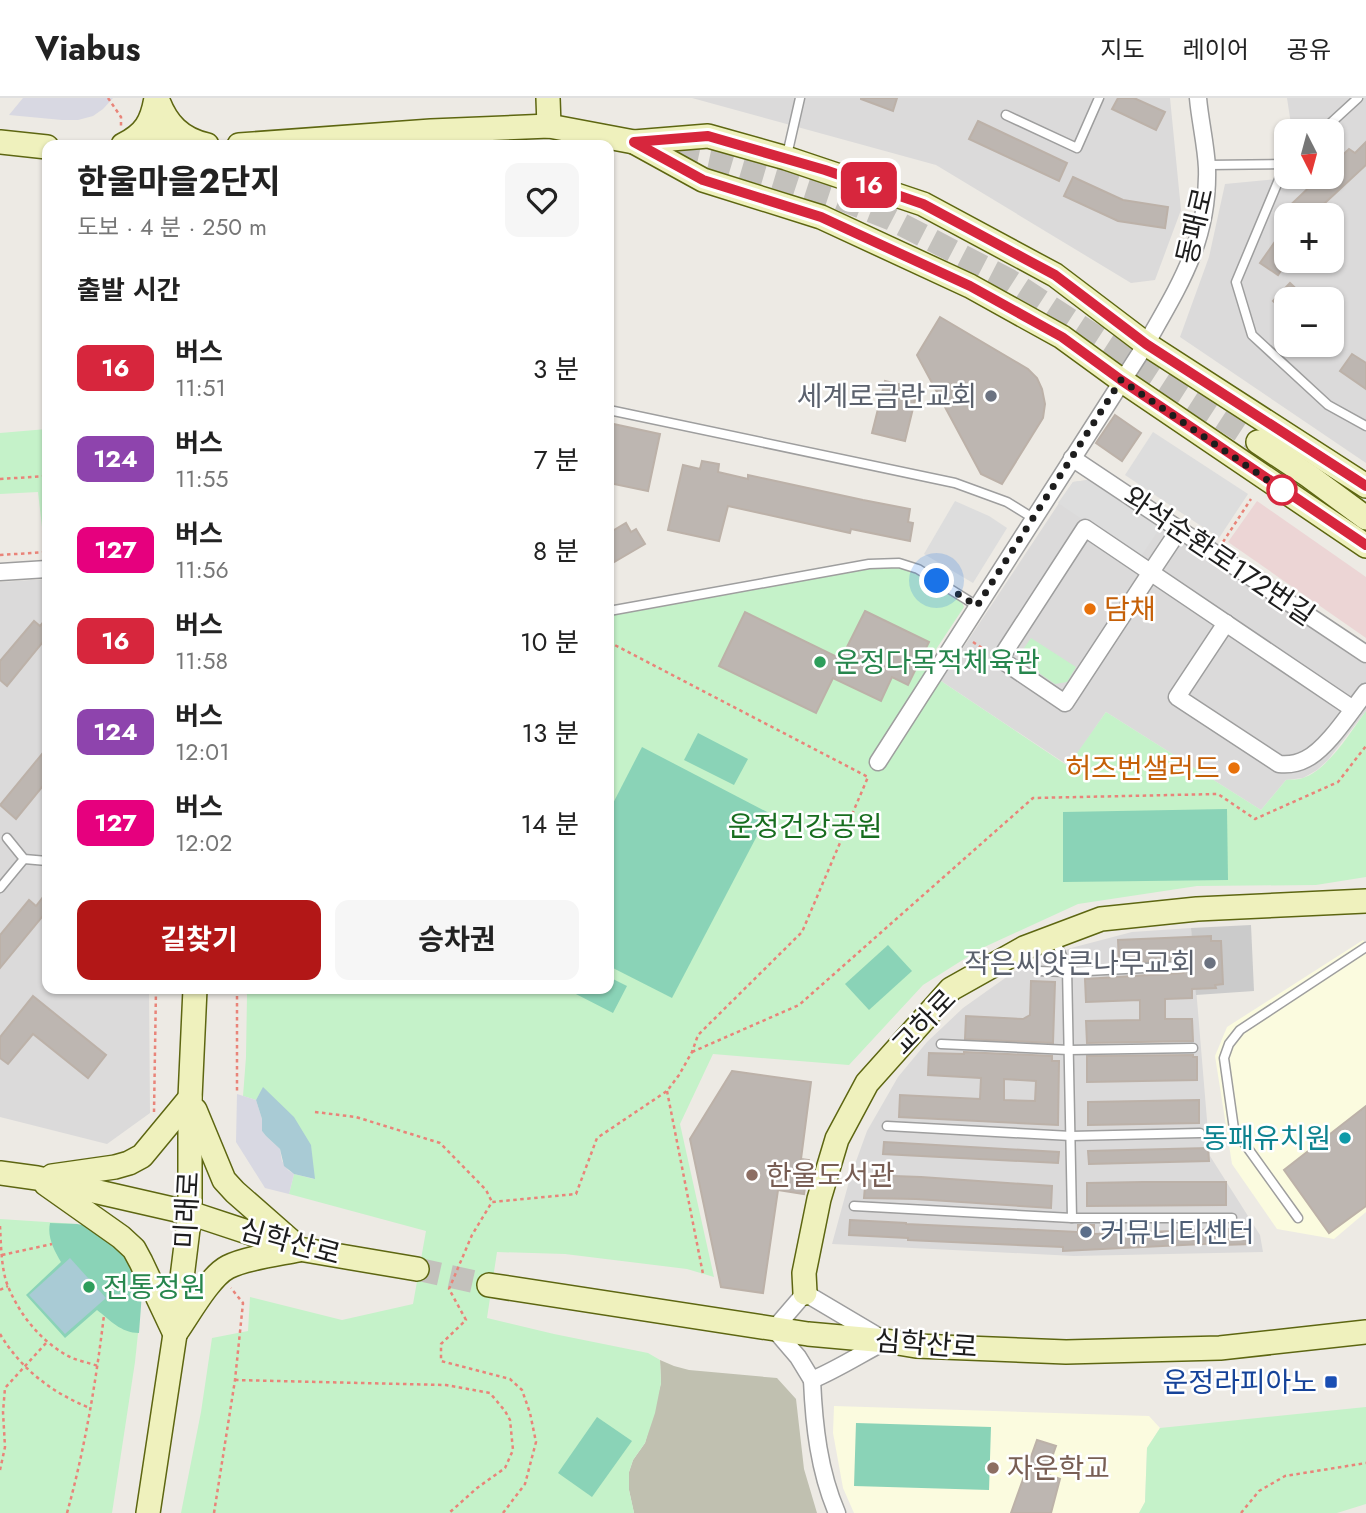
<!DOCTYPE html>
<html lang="ko">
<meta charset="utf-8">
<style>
body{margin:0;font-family:Jost,"Noto Sans KR",sans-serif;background:#f6f6f6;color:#222;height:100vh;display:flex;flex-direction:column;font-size:26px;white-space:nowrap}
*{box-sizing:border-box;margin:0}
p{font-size:23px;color:#767676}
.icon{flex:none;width:38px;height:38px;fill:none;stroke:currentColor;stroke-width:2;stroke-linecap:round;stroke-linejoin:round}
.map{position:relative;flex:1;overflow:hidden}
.panel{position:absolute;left:42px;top:42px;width:572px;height:854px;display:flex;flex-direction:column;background:#fff;border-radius:14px;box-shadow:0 2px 5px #0004}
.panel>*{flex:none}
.badge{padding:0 14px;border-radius:10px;font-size:24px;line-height:46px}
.needle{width:46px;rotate:174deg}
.tools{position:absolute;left:1274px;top:21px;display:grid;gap:14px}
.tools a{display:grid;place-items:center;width:70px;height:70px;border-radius:14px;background:#fff;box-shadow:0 2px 5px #0004;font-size:35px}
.you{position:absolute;width:35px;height:35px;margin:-18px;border:5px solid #fff;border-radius:50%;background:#1a73e8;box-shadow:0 0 0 10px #1a73e833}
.map>.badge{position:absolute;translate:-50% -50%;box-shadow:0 0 0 4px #fff}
h2{padding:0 35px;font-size:26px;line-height:63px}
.round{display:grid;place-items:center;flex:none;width:74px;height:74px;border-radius:14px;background:#f6f6f6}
.headline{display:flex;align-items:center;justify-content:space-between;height:119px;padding:0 35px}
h1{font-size:33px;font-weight:700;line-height:52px}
.cta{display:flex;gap:14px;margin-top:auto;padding:14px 35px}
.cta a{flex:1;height:80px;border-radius:14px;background:#b21717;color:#fff;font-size:28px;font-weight:700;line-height:80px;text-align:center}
.cta a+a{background:#f6f6f6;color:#222}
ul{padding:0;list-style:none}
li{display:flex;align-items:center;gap:21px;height:91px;padding:0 35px}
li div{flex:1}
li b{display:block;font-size:26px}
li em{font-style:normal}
li .badge{min-width:77px;font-weight:700;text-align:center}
header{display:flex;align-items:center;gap:42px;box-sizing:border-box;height:98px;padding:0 35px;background:#fff;border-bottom:2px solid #e0e0e0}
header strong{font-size:33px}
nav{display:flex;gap:38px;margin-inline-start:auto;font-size:24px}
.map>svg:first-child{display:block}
</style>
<header>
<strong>Viabus</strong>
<nav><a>지도</a><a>레이어</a><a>공유</a></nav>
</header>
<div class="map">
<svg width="1366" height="1415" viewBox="0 0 1366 1415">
<rect width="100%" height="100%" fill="#edeae4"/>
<g fill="#dbdada" fill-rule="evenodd">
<polygon points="692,0 1170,0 1181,112 1155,182 1131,185 936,67"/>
<path d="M 1287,0 L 1366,0 L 1366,365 L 1180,239 L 1209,159 L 1225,86 L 1300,79 L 1332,79 L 1332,33 L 1292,33 ZM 1286,117 L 1332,117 L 1332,163 L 1286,163 ZM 1286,201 L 1332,201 L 1332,247 L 1286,247 Z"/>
<polygon points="1088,382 1366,566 1366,613 1328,662 1317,672 1303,680 1286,682 1261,712 1106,614 1069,668 941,583 1073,384"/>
<polygon points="47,481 47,891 149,891 150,1015 107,1046 0,1019 0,484"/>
<polygon points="1191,830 1210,1058 1260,1137 1263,1154 1074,1158 832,1146 850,1080 867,1033 898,979 927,944 963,910 1015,873 1071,850 1132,834"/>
</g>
<polygon fill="#ecd5d5" points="1257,403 1366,479 1366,540 1228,444"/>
<g fill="#fbfbdf">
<polygon points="1363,842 1366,846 1366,1114 1334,1141 1277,1131 1232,1066 1215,958 1227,929"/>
<polygon points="834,1308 1149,1318 1160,1330 1147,1350 1145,1404 1139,1415 854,1415 843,1390 833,1335"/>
</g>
<polygon fill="#cbcbcb" points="1251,827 1254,893 1196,897 1191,830"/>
<polygon fill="#c0c0b0" points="660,1262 674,1268 689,1272 777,1280 796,1301 804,1371 817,1415 634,1415 629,1392 629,1374 633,1362 645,1345 661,1285"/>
<g fill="#c5f2c9">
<polygon points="47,331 47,445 44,446 38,394 0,396 0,335"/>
<path d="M 880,469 L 898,469 L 915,475 L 961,502 L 964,509 L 923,571 L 1068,668 L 1106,614 L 1261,712 L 1286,682 C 1291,681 1298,682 1303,680 C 1328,672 1351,633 1366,613 L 1366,779 L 1316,787 L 1197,788 L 1078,806 L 980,851 L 923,887 L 849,967 L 713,956 L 680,1026 L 714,1179 L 687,1171 L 565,1156 L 497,1154 L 487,1220 L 554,1236 L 648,1255 L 660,1262 L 661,1285 L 655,1315 L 645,1345 L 633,1362 L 629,1374 L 629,1392 L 634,1415 L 181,1415 L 201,1314 L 212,1240 L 248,1233 L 250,1199 L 342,1222 L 413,1206 L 426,1133 L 289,1096 L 294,1076 L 314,1081 L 263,990 L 256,1002 L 243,998 L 246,959 L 247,897 L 245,891 L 609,891 L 609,515 L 615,517 Z"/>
<polygon points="1031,540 1076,569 1067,584 1055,586 1023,564 1022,553"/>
<polygon points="0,1121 77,1126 139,1226 135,1264 112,1415 0,1415"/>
<polygon points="1366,1309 1366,1406 1337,1415 1139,1415 1145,1404 1147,1350 1160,1330"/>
</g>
<g fill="#8ad3b7">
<polygon points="698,635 748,661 734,687 684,662"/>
<polygon points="642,649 769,715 672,900 609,868 609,713"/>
<polygon points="1227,711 1228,782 1063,784 1063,714"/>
<polygon points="888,847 912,873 869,912 845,886"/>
<polygon points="609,879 627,888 613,915 570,893 571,891 609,891"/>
<path d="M 50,1125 L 77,1126 L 105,1131 L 143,1181 L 139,1235 C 121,1235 110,1222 97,1212 L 65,1240 L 26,1197 L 61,1164 C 54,1152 47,1139 50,1125 Z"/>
<polygon points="597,1319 632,1343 592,1399 558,1375"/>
<polygon points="856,1325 991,1329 989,1392 854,1388"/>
</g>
<g fill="#ddd">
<polygon points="1153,334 1248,396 1219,440 1125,377"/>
<polygon points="1088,382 1160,430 1140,460 1058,405 1073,384"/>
<polygon points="955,403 989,418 1007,430 973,485 924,456"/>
</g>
<g fill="#d8d8e2">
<polygon points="23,0 113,0 103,11 93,18 78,22 62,22 9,17"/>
<polygon points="237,996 256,1002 262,1021 262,1033 266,1038 280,1051 282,1063 288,1072 294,1076 289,1096 265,1090 236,1044"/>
</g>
<g fill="#a9cbd5">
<polygon points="263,989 294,1019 311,1047 315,1081 294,1076 284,1068 280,1051 266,1038 262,1033 262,1021 256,1002"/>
<polygon points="70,1160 106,1200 65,1236 29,1197"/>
</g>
<g fill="#bdb6b1" stroke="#bcb1a8" stroke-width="2" fill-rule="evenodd">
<polygon points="861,0 897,0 893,13 861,1"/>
<polygon points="1118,0 1134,0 1165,14 1156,32 1112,11"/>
<polygon points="978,23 1067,65 1059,83 969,41"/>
<polygon points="1366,44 1366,67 1312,117 1280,117 1320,79 1332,79 1332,67 1349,51 1355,55"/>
<polygon points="1073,79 1123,102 1168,109 1165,130 1118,123 1064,98"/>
<polygon points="1286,128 1286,165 1278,177 1260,165"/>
<polygon points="1290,185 1307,201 1286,201 1286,215 1273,203"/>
<polygon points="940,219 1028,271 1037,280 1042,291 1045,306 1043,320 1002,386 981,376 917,257"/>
<polygon points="1352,256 1366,265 1366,291 1340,273"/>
<polygon points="885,283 911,289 909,296 916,298 905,343 872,335"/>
<polygon points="1115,317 1141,335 1122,363 1096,345"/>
<polygon points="609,325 660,336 648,393 609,385"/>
<polygon points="702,363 719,366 718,374 748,381 748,377 863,402 910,411 908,424 913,425 910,443 851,431 850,435 728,408 719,443 668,432 683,367 700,371"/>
<polygon points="626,425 631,434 636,431 645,446 609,467 609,435"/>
<polygon points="865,513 929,544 908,587 892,579 881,603 833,580 816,615 719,568 745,514 841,561"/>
<polygon points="47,520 47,539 7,588 0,582 0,563 34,523 40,528"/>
<polygon points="47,650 47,683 16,721 0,707"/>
<polygon points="47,794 47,813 0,870 0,837 29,802 36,808"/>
<polygon points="1211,838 1211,843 1221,843 1223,886 1215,887 1216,890 1192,891 1192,900 1165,901 1165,921 1192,921 1193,943 1087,945 1086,923 1140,922 1140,902 1086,904 1085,881 1183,875 1189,870 1188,864 1183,862 1119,865 1118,842"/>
<polygon points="1031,883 1055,884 1053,945 965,941 966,918 1023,921 1030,917"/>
<polygon points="33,898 106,957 88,980 33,936 8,966 0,960 0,939"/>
<path d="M 964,954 L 1052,958 L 1052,963 L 1059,963 L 1058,1027 L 899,1019 L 900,997 L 980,1001 L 981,980 L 928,977 L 929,955 L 964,956 ZM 1004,981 L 1036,983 L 1035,1003 L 1004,1002 Z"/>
<polygon points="1193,957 1193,959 1197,959 1197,982 1087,984 1087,958"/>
<polygon points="732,973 811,984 801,1061 809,1062 804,1096 778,1092 763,1195 721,1189 690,1041"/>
<polygon points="1199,1002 1199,1025 1088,1027 1088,1004"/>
<polygon points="1366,1008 1366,1108 1329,1135 1284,1072"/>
<polygon points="884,1044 1059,1054 1058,1065 883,1056"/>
<polygon points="1208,1050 1209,1063 1089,1066 1088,1053"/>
<polygon points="866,1077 921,1079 1052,1088 1051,1110 916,1101 864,1100"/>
<polygon points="1143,1084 1226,1084 1226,1107 1087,1108 1087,1085"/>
<polygon points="850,1122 906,1125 906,1126 1078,1134 1078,1127 1094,1127 1094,1136 1251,1130 1251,1146 1223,1147 1223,1145 1063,1153 1063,1149 908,1142 908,1140 849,1137"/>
<polygon points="1037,1342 1056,1348 1046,1376 1060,1381 1051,1415 1011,1415"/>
</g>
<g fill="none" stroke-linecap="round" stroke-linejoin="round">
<g stroke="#c3c1bc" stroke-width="23" stroke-dasharray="23 11" stroke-linecap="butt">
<polyline points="643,46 714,61 775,79 833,98 891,121 1009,182 1258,344"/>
<polyline points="417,1171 489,1187"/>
</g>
<g stroke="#9e9e9e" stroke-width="11">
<g id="lane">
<polyline points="1006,17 1077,50 1099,0"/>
<polyline points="1322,33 1358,0"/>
<polyline points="787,57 800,0"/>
<polyline points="1207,67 1286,66"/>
<polyline points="1285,67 1236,184 1252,237 1328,307 1366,328"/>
<polyline points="609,312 955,385 1007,404 1033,420"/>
<polyline points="609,513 869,466 899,465 918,471 977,508"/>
<polyline points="7,740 24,761 47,763"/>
<polyline points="0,790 24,761"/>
<polyline points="1055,842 1067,869 1072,1120"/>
<polyline points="1038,873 1068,874 1183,868"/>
<polyline points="941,946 1069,952 1193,950"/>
<polyline points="887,1028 1071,1038 1200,1035"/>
<polyline points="854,1108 1072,1120 1232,1120"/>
<polyline points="1298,1120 1234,1031 1224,960 1229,946 1240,932 1366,849"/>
</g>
</g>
<g stroke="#9e9e9e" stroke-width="19">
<g id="street">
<polyline points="1072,360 1366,556"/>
<polyline points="1179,432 1151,474 1065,605 1000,561 1085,430 1353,611"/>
<polyline points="0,474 47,471"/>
<path d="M 1226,525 L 1177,599 L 1279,666 C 1289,667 1297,666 1306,661 C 1327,651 1351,613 1366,594"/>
<path d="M 878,664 L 1146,246 C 1180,186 1209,142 1207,70 C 1206,47 1200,23 1198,0"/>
<path d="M 805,1195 L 886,1243 C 861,1256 838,1271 812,1282 L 798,1259 L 774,1231 Z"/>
<path d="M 812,1282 C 814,1328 819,1373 837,1415"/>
</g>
</g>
<g stroke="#5d6611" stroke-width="26">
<g id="secondary">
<path d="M 157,0 C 166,26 181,41 207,47"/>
<polyline points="548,0 549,28"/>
<polyline points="157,9 160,47"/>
<polyline points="0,44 47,49"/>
<polyline points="634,44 703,82 821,119 970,188 1062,239 1121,282 1366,448"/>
<path d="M 123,47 C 145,36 152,24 156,0"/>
<polyline points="239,47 431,33 549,28 634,44 708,38 786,60 923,106 1055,177 1146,246 1366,388"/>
<polyline points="1258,344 1309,378 1366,420"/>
<polyline points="195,1012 224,1082 235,1094 292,1144"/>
<polyline points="0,1075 37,1080 190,1115 299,1151 417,1171"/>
<polyline points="52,1078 115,1069 129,1065 142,1058 190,1000"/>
<polyline points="46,1086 121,1139 134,1151 141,1164 175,1236"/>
<polyline points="489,1187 808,1236 886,1243 916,1248 1066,1254 1220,1250 1366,1234"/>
<polyline points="805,1195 804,1175 819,1101 837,1041 867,985 951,891 1024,850 1101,821 1197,811 1366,803"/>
<path d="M 177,1233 C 189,1216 210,1178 228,1169 C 246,1160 278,1156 298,1152"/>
<polyline points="148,1415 175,1236 190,1115 190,1000 195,891"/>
</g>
</g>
<g stroke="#e98479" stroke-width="2.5" stroke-dasharray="3.5 3.5" stroke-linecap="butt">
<polyline points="108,0 121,19 121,28"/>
<polyline points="0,381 47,378"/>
<polyline points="1223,444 1251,401"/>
<polyline points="0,457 47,454"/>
<polyline points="973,544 988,554"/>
<polyline points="236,891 237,897 237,996"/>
<polyline points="692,954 799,907 1033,700 1218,696 1255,721 1338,684 1366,648"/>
<polyline points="667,993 703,1176"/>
<polyline points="154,1014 156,891"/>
<polyline points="315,1014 356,1019 440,1045 486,1092 492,1104"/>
<path d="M 0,1128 C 1,1146 1,1165 6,1183 C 17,1214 41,1245 72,1260 C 80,1263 89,1265 98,1268"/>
<polyline points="2,1157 52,1146"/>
<polyline points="0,1192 8,1188"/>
<path d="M 0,1236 C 21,1271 52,1295 90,1310"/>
<polyline points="235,1282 446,1287 490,1295 505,1313 510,1322 513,1352 505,1370 477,1390 449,1415"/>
<polyline points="0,1372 5,1349 3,1314 5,1290 47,1244"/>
<path d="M 67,1415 C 85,1350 96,1284 104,1217"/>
<polyline points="214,1415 235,1282 243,1205 231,1190"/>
<polyline points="503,1415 525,1386 536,1344 530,1315 522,1292 510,1281 441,1263 441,1246 466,1222 449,1191 472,1137 492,1104 576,1096 597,1040 667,993 679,977 692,954 698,937 802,834 868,679 609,544"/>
<polyline points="1241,1415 1259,1393 1285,1378 1366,1365"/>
</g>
<use href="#lane" stroke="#fff" stroke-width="8"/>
<use href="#street" stroke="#fff" stroke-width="16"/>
<use href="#secondary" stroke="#eff1bd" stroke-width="23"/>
</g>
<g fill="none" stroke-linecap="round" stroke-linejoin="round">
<g stroke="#fff" stroke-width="16">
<polyline id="line" points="1366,388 1146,246 1055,177 923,106 825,72 708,38 634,44 703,82 821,119 970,188 1062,239 1121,282 1366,447"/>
</g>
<use href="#line" stroke="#d7263d" stroke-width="10"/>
<polyline stroke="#1d1d1d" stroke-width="7" stroke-dasharray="0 12.6" points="937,483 977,508 1121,282 1282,392"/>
</g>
<g fill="#6b7280" stroke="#fff" stroke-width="2.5">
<circle cx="991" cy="298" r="7"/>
<circle cx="1210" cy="865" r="7"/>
</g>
<circle fill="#fff" stroke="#d7263d" stroke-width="3.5" cx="1282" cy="392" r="14"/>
<g fill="#e8710a" stroke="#fff" stroke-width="2.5">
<circle cx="1090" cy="511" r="7"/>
<circle cx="1234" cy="670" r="7"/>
</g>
<g fill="#2e9e5b" stroke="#fff" stroke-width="2.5">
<circle cx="820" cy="564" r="7"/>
<circle cx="89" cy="1189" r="7"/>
</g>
<circle fill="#0f9aa8" stroke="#fff" stroke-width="2.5" cx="1345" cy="1040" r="7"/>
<g fill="#8d6e63" stroke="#fff" stroke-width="2.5">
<circle cx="752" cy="1077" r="7"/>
<circle cx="993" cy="1370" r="7"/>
</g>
<circle fill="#5c6f8a" stroke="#fff" stroke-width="2.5" cx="1086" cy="1134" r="7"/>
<rect fill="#1a4fb4" stroke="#fff" stroke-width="2.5" x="1324" y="1277" width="14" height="14" rx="3.5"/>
<g text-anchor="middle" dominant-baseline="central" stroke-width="5" stroke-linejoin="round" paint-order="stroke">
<g font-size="28" fill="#1d1d1d" stroke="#fff">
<text transform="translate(1195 128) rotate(-77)">동패로</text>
<text transform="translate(1219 458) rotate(34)">와석순환로172번길</text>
<text transform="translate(924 924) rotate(-46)">교하로</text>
<text transform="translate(187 1112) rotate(-87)">미래로</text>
<text transform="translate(290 1144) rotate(15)">심학산로</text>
<text transform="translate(926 1246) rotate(4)">심학산로</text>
</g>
<g font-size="28" fill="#5b616d" stroke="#fff" text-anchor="end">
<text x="977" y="298">세계로금란교회</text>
<text x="1196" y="865">작은씨앗큰나무교회</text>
</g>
<g font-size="28" fill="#c56008" stroke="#fff" text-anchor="start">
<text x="1104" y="511">담채</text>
<text x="1220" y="670" text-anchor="end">허즈번샐러드</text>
</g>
<g font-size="28" fill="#27864d" stroke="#fff" text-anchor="start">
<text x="834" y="564">운정다목적체육관</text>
<text x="103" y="1189">전통정원</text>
</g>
<g font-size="28" fill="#186d1f" stroke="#fff">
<text x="805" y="728">운정건강공원</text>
</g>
<g font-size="28" fill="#0d838f" stroke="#fff" text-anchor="end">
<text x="1331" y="1040">동패유치원</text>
</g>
<g font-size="28" fill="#785e54" stroke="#fff" text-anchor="start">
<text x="766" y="1077">한울도서관</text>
<text x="1007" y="1370">자운학교</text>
</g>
<g font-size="28" fill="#4e5e75" stroke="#fff" text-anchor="start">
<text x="1100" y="1134">커뮤니티센터</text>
</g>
<g font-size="28" fill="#164399" stroke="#fff" text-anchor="end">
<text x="1317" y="1284">운정라피아노</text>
</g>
</g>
</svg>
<div class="tools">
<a><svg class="needle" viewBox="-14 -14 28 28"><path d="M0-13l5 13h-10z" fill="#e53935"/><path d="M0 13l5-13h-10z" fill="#767676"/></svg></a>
<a>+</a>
<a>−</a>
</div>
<div class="you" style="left:937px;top:483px"></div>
<b class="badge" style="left:869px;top:87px;background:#d7263d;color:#fff">16</b>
<section class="panel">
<div class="headline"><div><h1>한울마을2단지</h1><p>도보 · 4 분 · 250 m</p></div><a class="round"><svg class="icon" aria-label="heart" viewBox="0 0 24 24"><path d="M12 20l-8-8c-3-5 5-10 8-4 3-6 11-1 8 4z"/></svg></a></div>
<h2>출발 시간</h2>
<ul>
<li><span class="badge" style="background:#d7263d;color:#fff">16</span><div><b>버스</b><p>11:51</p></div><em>3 분</em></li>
<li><span class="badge" style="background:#8e44ad;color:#fff">124</span><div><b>버스</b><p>11:55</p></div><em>7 분</em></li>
<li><span class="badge" style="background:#e6007e;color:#fff">127</span><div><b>버스</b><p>11:56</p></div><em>8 분</em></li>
<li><span class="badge" style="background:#d7263d;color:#fff">16</span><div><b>버스</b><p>11:58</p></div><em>10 분</em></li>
<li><span class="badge" style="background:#8e44ad;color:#fff">124</span><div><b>버스</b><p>12:01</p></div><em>13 분</em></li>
<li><span class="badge" style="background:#e6007e;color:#fff">127</span><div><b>버스</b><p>12:02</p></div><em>14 분</em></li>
</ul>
<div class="cta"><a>길찾기</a><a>승차권</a></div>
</section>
</div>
